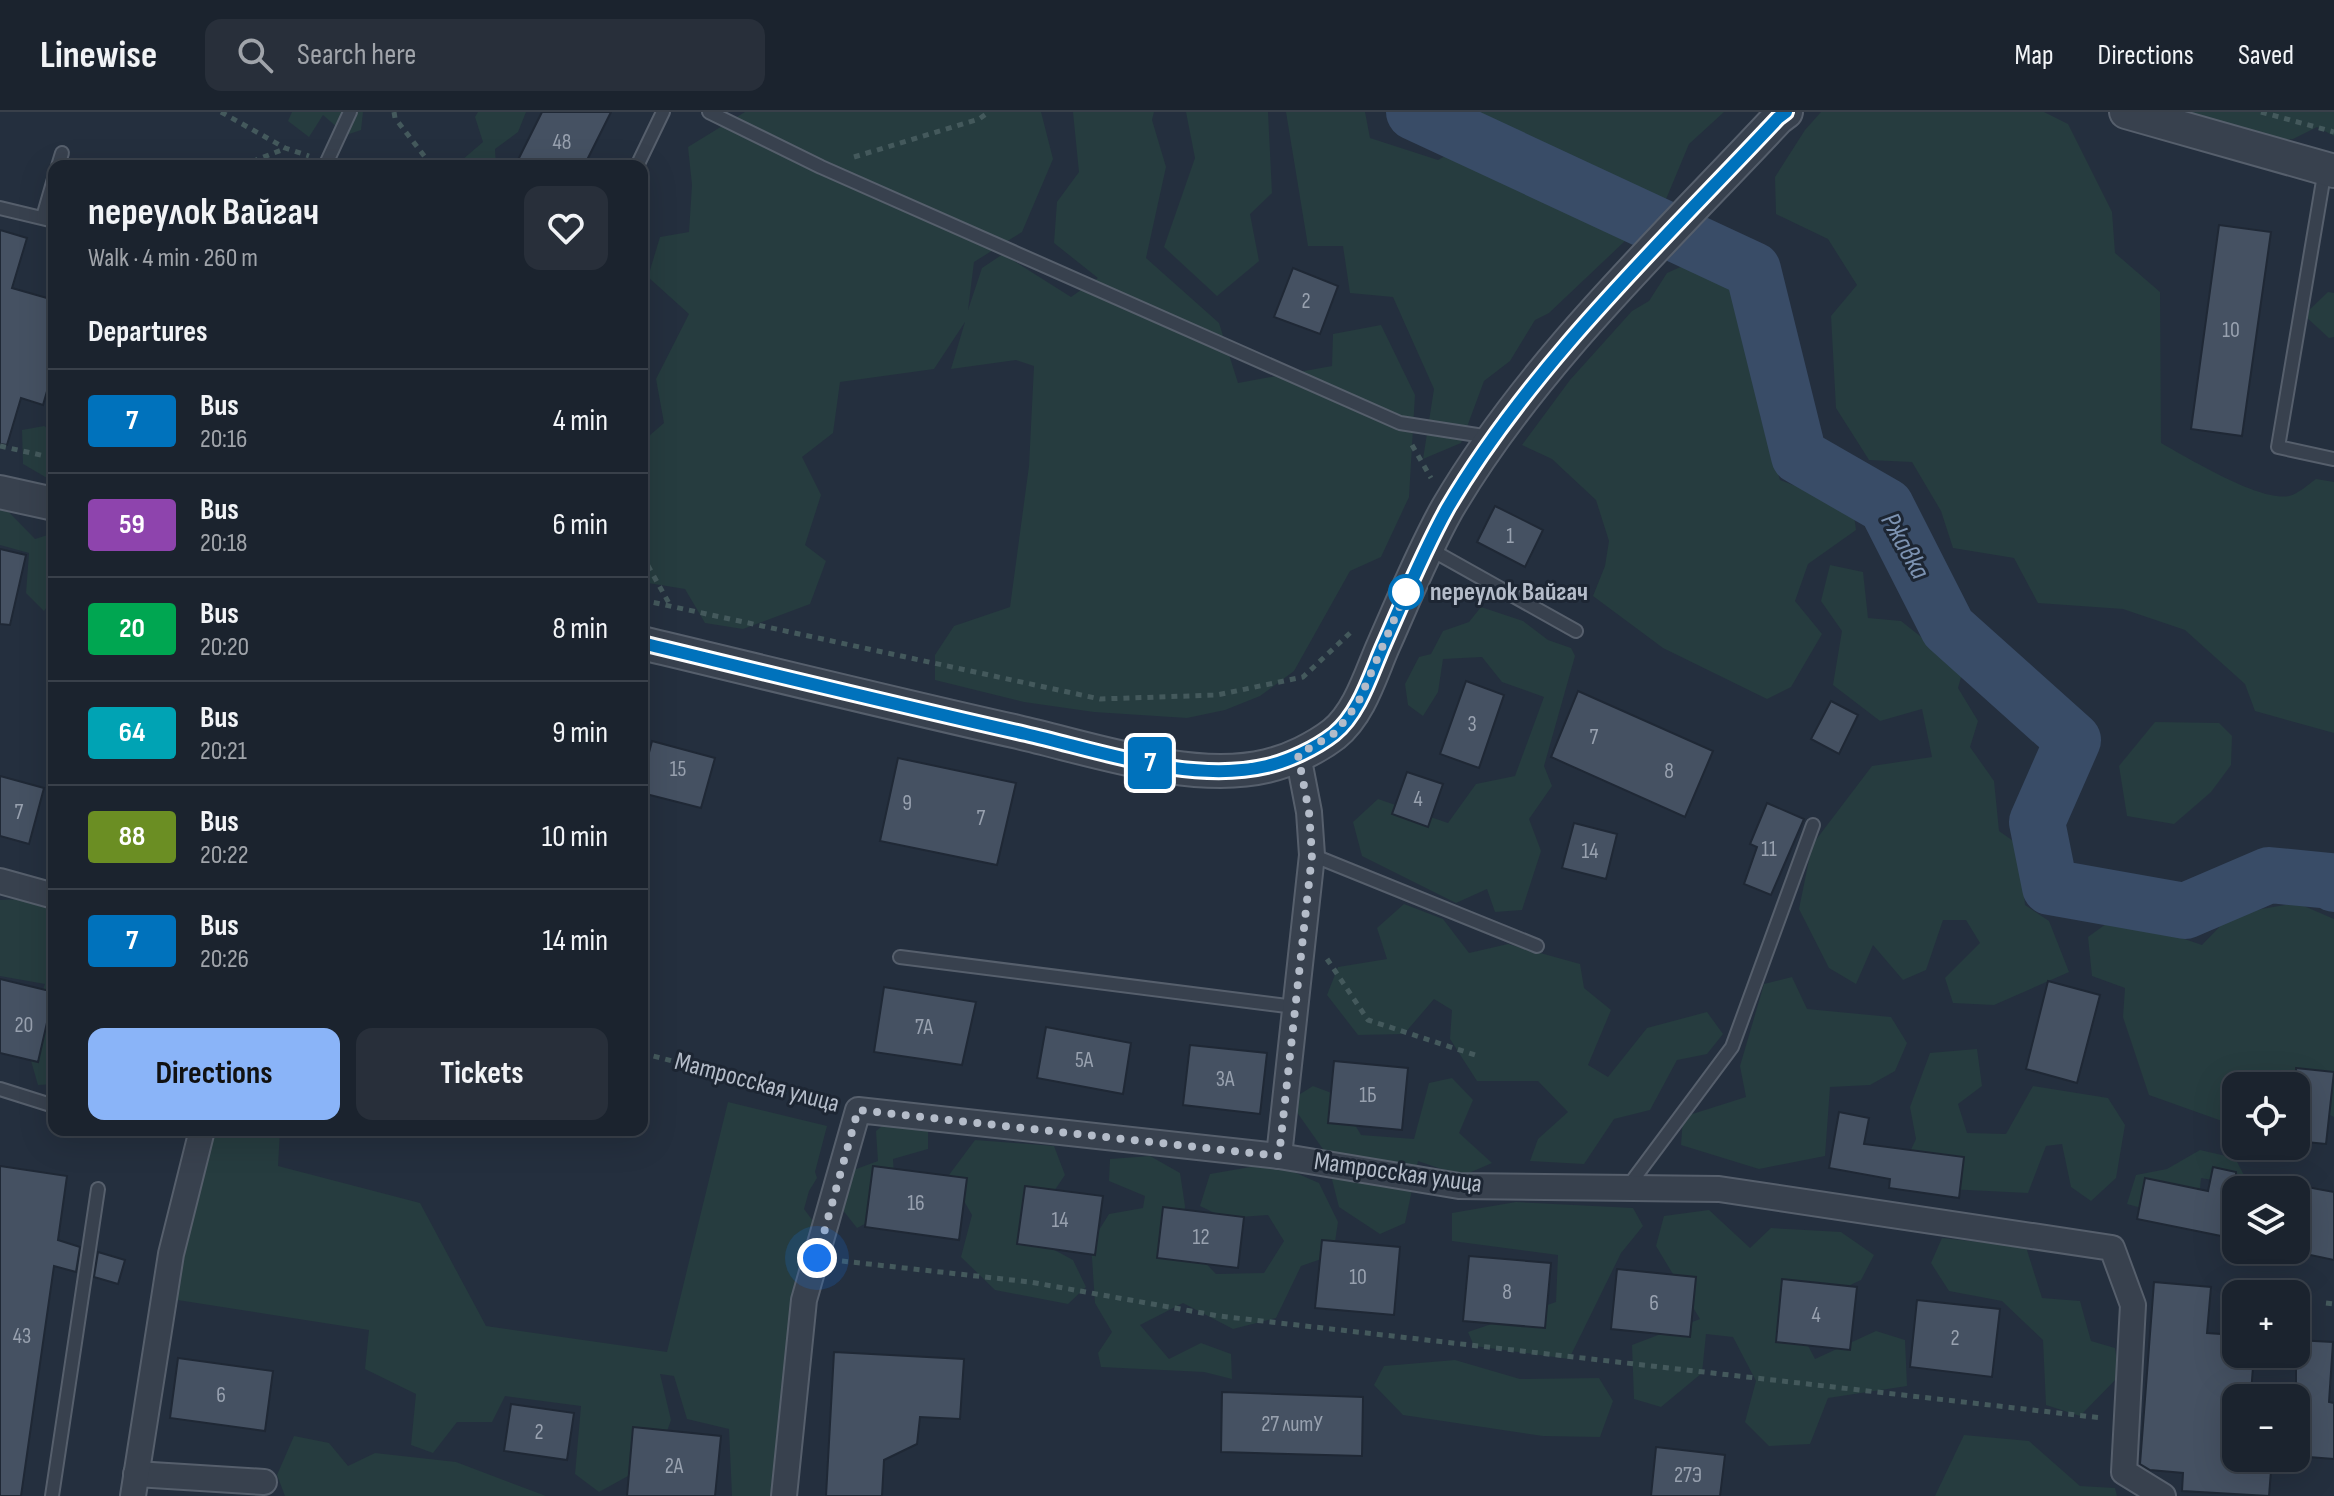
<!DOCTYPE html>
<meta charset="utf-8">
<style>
body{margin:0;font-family:"Sofia Sans Condensed",sans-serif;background:#282f3a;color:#f1f3f6;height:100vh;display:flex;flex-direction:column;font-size:30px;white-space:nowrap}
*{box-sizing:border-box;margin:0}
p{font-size:26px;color:#a0a4aa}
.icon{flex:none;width:44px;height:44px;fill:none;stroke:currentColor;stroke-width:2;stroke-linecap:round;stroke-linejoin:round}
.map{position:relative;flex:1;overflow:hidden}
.side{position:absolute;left:48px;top:48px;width:600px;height:976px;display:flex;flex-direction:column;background:#1b232e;border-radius:16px;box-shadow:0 8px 32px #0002,0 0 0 2px #39404a}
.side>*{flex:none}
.badge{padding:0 16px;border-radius:6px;font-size:28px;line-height:52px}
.fabs{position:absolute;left:2222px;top:960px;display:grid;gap:16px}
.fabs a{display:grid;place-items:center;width:88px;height:88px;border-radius:16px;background:#1b232e;box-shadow:0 8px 32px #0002,0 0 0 2px #39404a;font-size:40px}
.you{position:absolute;width:40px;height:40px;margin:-20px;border:6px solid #fff;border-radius:50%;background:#1a73e8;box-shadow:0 0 0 12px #1a73e833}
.map>.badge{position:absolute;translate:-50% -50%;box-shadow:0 0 0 4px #fff}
h2{padding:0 40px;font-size:30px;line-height:72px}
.round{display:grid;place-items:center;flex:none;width:84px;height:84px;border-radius:16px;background:#282f3a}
.head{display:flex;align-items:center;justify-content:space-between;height:136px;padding:0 40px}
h1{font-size:38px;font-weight:700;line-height:60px}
.cta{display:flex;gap:16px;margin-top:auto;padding:16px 40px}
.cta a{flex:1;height:92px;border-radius:16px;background:#8ab4f8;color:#111;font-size:32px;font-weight:700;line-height:92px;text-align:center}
.cta a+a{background:#282f3a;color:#f1f3f6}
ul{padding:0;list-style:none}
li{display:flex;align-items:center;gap:24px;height:104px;padding:0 40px;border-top:2px solid #39404a}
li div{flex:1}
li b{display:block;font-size:30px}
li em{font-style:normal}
li .badge{min-width:88px;font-weight:700;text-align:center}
header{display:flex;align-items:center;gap:48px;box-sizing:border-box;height:112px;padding:0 40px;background:#1b232e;border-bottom:2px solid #39404a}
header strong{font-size:38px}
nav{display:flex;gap:44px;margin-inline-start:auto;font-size:28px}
.search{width:560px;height:72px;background:#282f3a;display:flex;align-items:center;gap:20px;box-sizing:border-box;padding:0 28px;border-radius:16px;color:#a0a4aa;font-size:30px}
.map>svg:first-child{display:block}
</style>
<header>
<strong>Linewise</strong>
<div class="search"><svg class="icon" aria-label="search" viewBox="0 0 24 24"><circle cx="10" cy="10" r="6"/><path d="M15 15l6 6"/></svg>Search here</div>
<nav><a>Map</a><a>Directions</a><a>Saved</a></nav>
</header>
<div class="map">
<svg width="2334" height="1384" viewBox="0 0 2334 1384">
<rect width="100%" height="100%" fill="#242f3e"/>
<g fill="#263c3f">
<polygon points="292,0 363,0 361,18 346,23 323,3 309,25 288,9"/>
<polygon points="478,0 526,0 518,20 495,37 496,54 455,54 483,30 475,5"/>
<polygon points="745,0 1041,0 1053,47 1022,120 974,150 968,198 982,156 1003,142 1071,185 1098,166 1054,131 1057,90 1079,60 1073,0 1154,0 1152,8 1166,55 1146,146 1219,211 1238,271 1332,254 1333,222 1381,213 1415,283 1409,385 1381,445 1350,459 1294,559 1260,584 1225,598 1187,606 1094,600 1024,590 935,568 935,543 954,514 1010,495 1029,354 1034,254 1016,248 951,257 965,210 934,257 840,270 833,321 802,345 821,383 805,433 826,449 810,492 743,517 705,511 685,477 642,470 642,330 664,311 656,267 689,202 648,165 660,125 689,120 692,73 688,35"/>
<polygon points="1186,0 1268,0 1272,81 1250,102 1259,149 1217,184 1164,135 1195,46"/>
<polygon points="1286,0 1365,0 1370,26 1438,48 1461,35 1463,0 1724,0 1689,32 1664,92 1549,201 1535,208 1510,249 1484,269 1461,331 1423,347 1434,277 1393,185 1350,181 1343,134 1308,134"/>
<path d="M 1821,0 L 2044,0 L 2068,12 L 2112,100 L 2115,141 L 2160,180 L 2161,331 C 2188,346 2260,390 2289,384 C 2298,382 2309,372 2316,367 L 2334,370 L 2334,621 L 2255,599 L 2245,572 L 2185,518 L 2123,497 L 2038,491 L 2014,446 L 1953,436 L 1941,399 L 1912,350 L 1869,348 L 1836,296 L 1831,204 L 1857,173 L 1828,127 L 1776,102 L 1775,65 L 1805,18 Z"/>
<polygon points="2177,0 2334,0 2334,24 2317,15 2293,27 2239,35"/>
<polygon points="1723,136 1750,147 1741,189 1773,194 1791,210 1789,253 1768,271 1760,303 1780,368 1853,396 1856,418 1808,452 1795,489 1822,522 1791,575 1767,587 1663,536 1593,484 1605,454 1609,429 1596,388 1552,347 1522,333 1570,268 1632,199 1649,189 1667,161"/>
<polygon points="2328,180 2334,181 2334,225 2329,226 2304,203"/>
<polygon points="44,314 54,320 54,370 23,352 22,318"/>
<polygon points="0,391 35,427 54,421 54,485 44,499 26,481 29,441 0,433"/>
<polygon points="1830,453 1863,460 1868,506 1901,509 1963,558 1958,576 1978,609 1970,635 1994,669 1999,719 2019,733 2025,793 2049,809 2069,860 1994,893 1953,891 1945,866 1980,831 1966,808 1943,808 1926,858 1903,868 1873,833 1856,872 1829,856 1799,797 1812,733 1872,654 1932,645 1922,597 1880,609 1833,573 1842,519 1821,489"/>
<polygon points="1481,495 1523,509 1548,528 1571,536 1575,544 1544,654 1552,674 1529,707 1541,739 1522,798 1495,800 1487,777 1456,791 1362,744 1353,710 1378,687 1448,711 1476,672 1515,664 1544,585 1502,570 1482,545 1443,547 1438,580 1423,604 1408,593 1405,572 1419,545 1431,542 1443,519 1469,510"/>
<polygon points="2155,610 2219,611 2232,624 2231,653 2211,680 2174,712 2127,704 2119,654"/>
<polygon points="41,786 54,790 54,972 38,973 25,928 45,872 0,864 0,788"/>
<polygon points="2297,791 2334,807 2334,1005 2306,991 2296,974 2236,974 2236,1014 2149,983 2123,905 2125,876 2092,864 2088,825 2117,804 2202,833 2232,802"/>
<polygon points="1404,792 1443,807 1469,841 1508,832 1580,852 1584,876 1611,898 1588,953 1608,965 1647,916 1707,900 1723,922 1707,942 1677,948 1650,998 1614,1007 1584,1052 1530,1049 1538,1027 1568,1000 1538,969 1477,969 1450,927 1452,898 1434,887 1404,922 1358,923 1327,883 1338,855 1387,847 1377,816"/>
<polygon points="1792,865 1807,897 1891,905 1907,931 1895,959 1870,973 1830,975 1825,1044 1759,1057 1681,1033 1683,1005 1746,985 1740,954 1764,872"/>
<polygon points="1977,937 1982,974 1958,992 1967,1021 2006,1022 2033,974 2108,986 2125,1013 2116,1066 2091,1089 2071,1075 2062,1032 2046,1034 2028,1081 1927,1076 1903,1055 1916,1027 1910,995 1930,941"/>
<polygon points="1452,966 1473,988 1459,1021 1492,1051 1462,1064 1418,1049 1405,1111 1380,1122 1339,1095 1325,1040 1289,989 1313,974 1337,983 1361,1023 1414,1027 1429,971"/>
<polygon points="728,990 827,1014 815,1060 817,1066 809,1079 804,1097 819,1117 792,1272 776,1323 792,1368 787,1384 732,1384 729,1317 687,1307 674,1264 660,1262 671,1308 657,1348 599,1380 575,1362 581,1294 505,1284 492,1310 457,1310 433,1341 411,1333 416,1282 365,1257 369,1218 171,1187 214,1018 280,1018 278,1054 420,1091 486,1214 667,1240"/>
<polygon points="892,1006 928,1014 928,1037 893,1047 896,1096 857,1116 842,1097 848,1060 878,1049 876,1019"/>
<polygon points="975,1028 1054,1034 1065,1063 1025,1122 1073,1148 1086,1175 1068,1192 995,1178 961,1145 972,1103 949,1063"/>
<polygon points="2200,1038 2235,1046 2248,1071 2274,1078 2236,1078 2224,1070 2201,1066 2198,1100 2149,1098 2127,1092 2136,1063 2167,1057"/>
<polygon points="1150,1044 1180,1061 1185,1094 1183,1128 1216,1162 1264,1161 1284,1129 1268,1103 1225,1106 1200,1094 1210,1062 1273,1051 1319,1071 1338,1110 1333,1143 1301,1154 1276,1206 1233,1217 1183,1191 1140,1213 1169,1247 1201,1231 1231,1242 1232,1267 1204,1260 1101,1255 1098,1241 1112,1220 1095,1191 1091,1131 1109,1102 1143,1096 1145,1084 1109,1069 1110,1047"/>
<polygon points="1516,1090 1633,1096 1643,1114 1621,1141 1569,1247 1474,1234 1468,1220 1556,1190 1558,1143 1452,1129 1452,1101"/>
<polygon points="1709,1098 1750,1136 1771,1116 1841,1120 1874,1143 1861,1168 1791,1201 1815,1247 1876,1219 1905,1228 1907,1274 1828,1286 1810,1332 1769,1334 1745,1310 1756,1269 1733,1225 1706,1222 1702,1261 1661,1295 1634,1287 1632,1233 1700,1207 1656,1134 1664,1104"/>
<polygon points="1942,1126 2026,1135 2042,1186 2080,1189 2091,1229 2115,1236 2119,1264 2080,1304 2046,1293 2043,1228 2002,1189 1949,1179 1931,1151"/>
<polygon points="1455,1248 1520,1267 1599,1266 1613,1289 1600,1325 1543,1324 1403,1303 1374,1273 1384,1254"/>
<polygon points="1964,1323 2029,1329 2080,1374 2115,1376 2117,1384 1935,1384"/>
<polygon points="294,1324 329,1331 348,1354 375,1341 456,1350 546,1384 285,1384 277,1363"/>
</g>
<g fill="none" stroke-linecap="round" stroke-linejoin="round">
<polyline stroke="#394c67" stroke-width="56" points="1414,0 1753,158 1799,344 1886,394 1948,516 2073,628 2037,710 2050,775 2185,799 2269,763 2331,769 2334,772"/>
</g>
<g fill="#455162" stroke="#1f2835" stroke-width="2">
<polygon points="542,0 611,0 584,54 515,54"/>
<polygon points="2219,113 2271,120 2242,324 2191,317"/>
<polygon points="0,118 27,126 12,176 54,188 54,255 43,293 21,286 7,333 0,332"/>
<polygon points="1293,156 1338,174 1320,222 1274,205"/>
<polygon points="1495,394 1543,418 1525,455 1477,430"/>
<polygon points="0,437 26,443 10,513 0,512"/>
<polygon points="1466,569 1504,583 1479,656 1440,642"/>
<polygon points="1578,579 1713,639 1685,705 1551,645"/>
<polygon points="1831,589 1858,603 1839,642 1811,627"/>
<polygon points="652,629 715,646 701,696 642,681 642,668"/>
<polygon points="898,646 1016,671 997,753 880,729"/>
<polygon points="1407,660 1443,672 1428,715 1392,702"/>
<polygon points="0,664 44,676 29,732 0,724"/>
<polygon points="1767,691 1804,707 1771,783 1744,772 1757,735 1750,732"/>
<polygon points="1574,711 1617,722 1606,767 1562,756"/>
<polygon points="0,867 54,880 38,950 0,941"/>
<polygon points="2048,869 2100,883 2077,971 2026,957"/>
<polygon points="884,875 976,890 962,953 874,940"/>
<polygon points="1046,915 1131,931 1123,982 1037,966"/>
<polygon points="1190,933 1267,941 1260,1002 1183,993"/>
<polygon points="1334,949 1408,956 1402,1018 1328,1011"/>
<polygon points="2296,956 2334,960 2326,1032 2296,1029"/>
<polygon points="1839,1000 1869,1006 1864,1032 1964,1045 1959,1086 1889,1076 1890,1067 1829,1056"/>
<polygon points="0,1054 67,1064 58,1128 80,1135 76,1160 54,1154 21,1384 0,1384"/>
<polygon points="873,1054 967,1066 959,1128 865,1115"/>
<polygon points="2213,1055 2236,1060 2236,1127 2137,1107 2145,1066 2208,1079"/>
<polygon points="2296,1073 2334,1080 2334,1148 2296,1140"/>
<polygon points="1025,1074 1103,1084 1095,1143 1017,1132"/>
<polygon points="1163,1095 1244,1105 1238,1156 1157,1146"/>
<polygon points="1322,1128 1400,1135 1394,1203 1315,1196"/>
<polygon points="98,1140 125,1148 118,1172 94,1165"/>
<polygon points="1469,1144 1551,1151 1545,1216 1463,1209"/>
<polygon points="1617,1157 1696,1165 1690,1225 1611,1217"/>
<polygon points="1782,1167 1857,1175 1850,1238 1776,1230"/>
<polygon points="2154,1170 2211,1175 2207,1221 2236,1223 2236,1242 2254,1242 2251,1281 2236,1280 2236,1346 2272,1346 2269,1384 2182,1379 2183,1361 2150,1358 2140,1352"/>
<polygon points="1917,1188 2000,1197 1992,1265 1910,1255"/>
<polygon points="2296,1228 2333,1230 2329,1290 2334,1291 2334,1347 2296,1344"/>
<polygon points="834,1240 964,1247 960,1307 920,1305 917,1332 884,1348 882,1384 826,1384"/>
<polygon points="178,1246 273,1259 265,1319 170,1306"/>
<polygon points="1222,1280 1363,1285 1362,1344 1221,1340"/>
<polygon points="511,1292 574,1301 567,1348 504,1339"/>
<polygon points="633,1315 721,1324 715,1384 627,1384"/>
<polygon points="1656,1335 1725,1343 1720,1384 1651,1384"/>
</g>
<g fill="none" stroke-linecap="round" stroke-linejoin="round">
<g stroke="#565f6c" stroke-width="16">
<g id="service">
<polyline points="709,0 821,55 1400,311 1490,325"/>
<polyline points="58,54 62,41"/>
<polyline points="325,54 350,0"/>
<polyline points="637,54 663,0"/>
<polyline points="2325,57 2278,335 2333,347"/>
<polyline points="0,96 54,109"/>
<polyline points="43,105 54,67"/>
<polyline points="1428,436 1576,519"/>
<polyline points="1312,743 1537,834"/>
<polyline points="900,845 1295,895"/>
<polyline points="0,977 54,994"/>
<polyline points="1627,1076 1732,935 1813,713"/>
<polyline points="52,1384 98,1077"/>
</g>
</g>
<g stroke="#565f6c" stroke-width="28">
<g id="minor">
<polyline points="0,769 54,784"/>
<polyline points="1279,1044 1312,743 1309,700 1298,643"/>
<polyline points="136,1362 264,1370"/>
<polyline points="133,1384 171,1142 202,1018"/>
<polyline points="784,1384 804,1188 858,998 1279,1044 1459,1074 1719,1077 2112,1136 2133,1193 2124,1360 2163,1384"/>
</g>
</g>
<g stroke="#565f6c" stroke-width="36">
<g id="tertiary">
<polyline points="2126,0 2334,59"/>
<polyline points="0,380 54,392"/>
<path d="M 642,531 C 767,561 893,592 1018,620 C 1092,637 1192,672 1267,654 C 1289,649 1316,636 1334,622 C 1360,601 1371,561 1384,532 C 1404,487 1423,440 1447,397 C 1531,253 1664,128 1778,6 L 1786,0"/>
</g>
</g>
<g stroke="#44595c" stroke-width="5" stroke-dasharray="6 6" stroke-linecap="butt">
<polyline points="221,0 285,36 309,44"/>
<polyline points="394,0 395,6 432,54"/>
<polyline points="2261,0 2334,20"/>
<polyline points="854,45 979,7 989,0"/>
<polyline points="241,54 284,37"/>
<polyline points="1412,333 1431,366"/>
<polyline points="0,334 54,346"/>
<polyline points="642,443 670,493"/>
<polyline points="642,488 1100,587 1217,583 1303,565 1350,521"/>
<polyline points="1327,847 1368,908 1475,943"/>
<polyline points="642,941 834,992"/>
<polyline points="842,1149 1030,1170 1219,1204 2102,1306"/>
<polyline points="2326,1191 2334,1192"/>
</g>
<use href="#service" stroke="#38414e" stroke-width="12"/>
<use href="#minor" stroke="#38414e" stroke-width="24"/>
<use href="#tertiary" stroke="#38414e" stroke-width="32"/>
</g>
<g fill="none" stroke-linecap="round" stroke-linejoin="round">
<g stroke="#fff" stroke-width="18">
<path id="line" d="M 642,531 C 770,562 897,593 1026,622 C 1100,639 1191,672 1267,654 C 1289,649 1316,636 1334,622 C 1360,601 1371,561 1384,532 C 1404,487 1423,440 1447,397 C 1531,253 1664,128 1778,6 L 1786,0"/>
</g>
<use href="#line" stroke="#0072bc" stroke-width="12"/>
<polyline stroke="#b4bcc9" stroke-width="8" stroke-dasharray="0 14.4" points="817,1146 858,998 1279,1044 1312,743 1309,700 1298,643 1335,621 1358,591 1407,478 1406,480"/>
</g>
<circle fill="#fff" stroke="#0072bc" stroke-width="4" cx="1406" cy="480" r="16"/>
<g text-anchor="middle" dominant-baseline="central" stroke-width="6" stroke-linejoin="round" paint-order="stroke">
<g font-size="22" fill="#98a1af">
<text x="562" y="30">48</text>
<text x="1306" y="189">2</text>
<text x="2231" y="218">10</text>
<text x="1510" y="424">1</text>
<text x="1472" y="612">3</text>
<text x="1594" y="625">7</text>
<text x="678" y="657">15</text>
<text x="1669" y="659">8</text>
<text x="1418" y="687">4</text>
<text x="907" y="691">9</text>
<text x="19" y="700">7</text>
<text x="981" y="706">7</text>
<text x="1769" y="737">11</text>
<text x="1590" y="739">14</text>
<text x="24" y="913">20</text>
<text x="924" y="915">7А</text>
<text x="1084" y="948">5А</text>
<text x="1225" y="967">3А</text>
<text x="1368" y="983">1Б</text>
<text x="916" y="1091">16</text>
<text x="1060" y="1108">14</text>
<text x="1201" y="1125">12</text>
<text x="1358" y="1165">10</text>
<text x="1507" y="1180">8</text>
<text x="1654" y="1191">6</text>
<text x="1816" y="1203">4</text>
<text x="22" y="1224">43</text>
<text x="1955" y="1226">2</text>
<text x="221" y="1283">6</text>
<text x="1292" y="1312">27 литУ</text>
<text x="539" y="1320">2</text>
<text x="674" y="1354">2А</text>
<text x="1688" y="1363">27Э</text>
</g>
<g font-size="26" font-weight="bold" fill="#b4bcc9" stroke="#1d2633" text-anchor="start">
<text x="1430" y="480">переулок Вайгач</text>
</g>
<g font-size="26" fill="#b4bcc9" stroke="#1d2633">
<text transform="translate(757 971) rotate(15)">Матросская улица</text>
<text transform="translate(1398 1061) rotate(8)">Матросская улица</text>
</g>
<g font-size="28" font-style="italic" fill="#7c92b1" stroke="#1d2633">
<text transform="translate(1905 434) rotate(61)">Ржавка</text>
</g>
</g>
</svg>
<div class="fabs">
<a><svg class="icon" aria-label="locate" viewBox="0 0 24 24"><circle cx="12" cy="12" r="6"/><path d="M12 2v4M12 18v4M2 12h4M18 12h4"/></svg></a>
<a><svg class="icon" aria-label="layers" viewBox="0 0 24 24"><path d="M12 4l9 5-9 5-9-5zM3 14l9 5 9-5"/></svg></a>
<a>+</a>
<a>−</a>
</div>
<div class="you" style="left:817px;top:1146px"></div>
<b class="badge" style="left:1150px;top:651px;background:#0072bc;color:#fff">7</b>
<section class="side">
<div class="head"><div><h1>переулок Вайгач</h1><p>Walk · 4 min · 260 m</p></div><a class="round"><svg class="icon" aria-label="heart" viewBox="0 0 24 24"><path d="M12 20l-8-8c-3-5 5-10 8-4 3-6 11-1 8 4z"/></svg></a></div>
<h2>Departures</h2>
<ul>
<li><span class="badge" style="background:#0072bc;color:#fff">7</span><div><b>Bus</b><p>20:16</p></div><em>4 min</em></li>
<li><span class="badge" style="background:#8e44ad;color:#fff">59</span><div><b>Bus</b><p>20:18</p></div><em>6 min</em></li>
<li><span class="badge" style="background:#00a651;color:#fff">20</span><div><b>Bus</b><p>20:20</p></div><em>8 min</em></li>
<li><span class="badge" style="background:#00a3b4;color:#fff">64</span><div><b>Bus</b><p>20:21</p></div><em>9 min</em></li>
<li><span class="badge" style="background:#6b8e23;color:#fff">88</span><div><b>Bus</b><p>20:22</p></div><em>10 min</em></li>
<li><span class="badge" style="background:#0072bc;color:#fff">7</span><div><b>Bus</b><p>20:26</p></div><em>14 min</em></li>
</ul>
<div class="cta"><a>Directions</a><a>Tickets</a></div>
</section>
</div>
